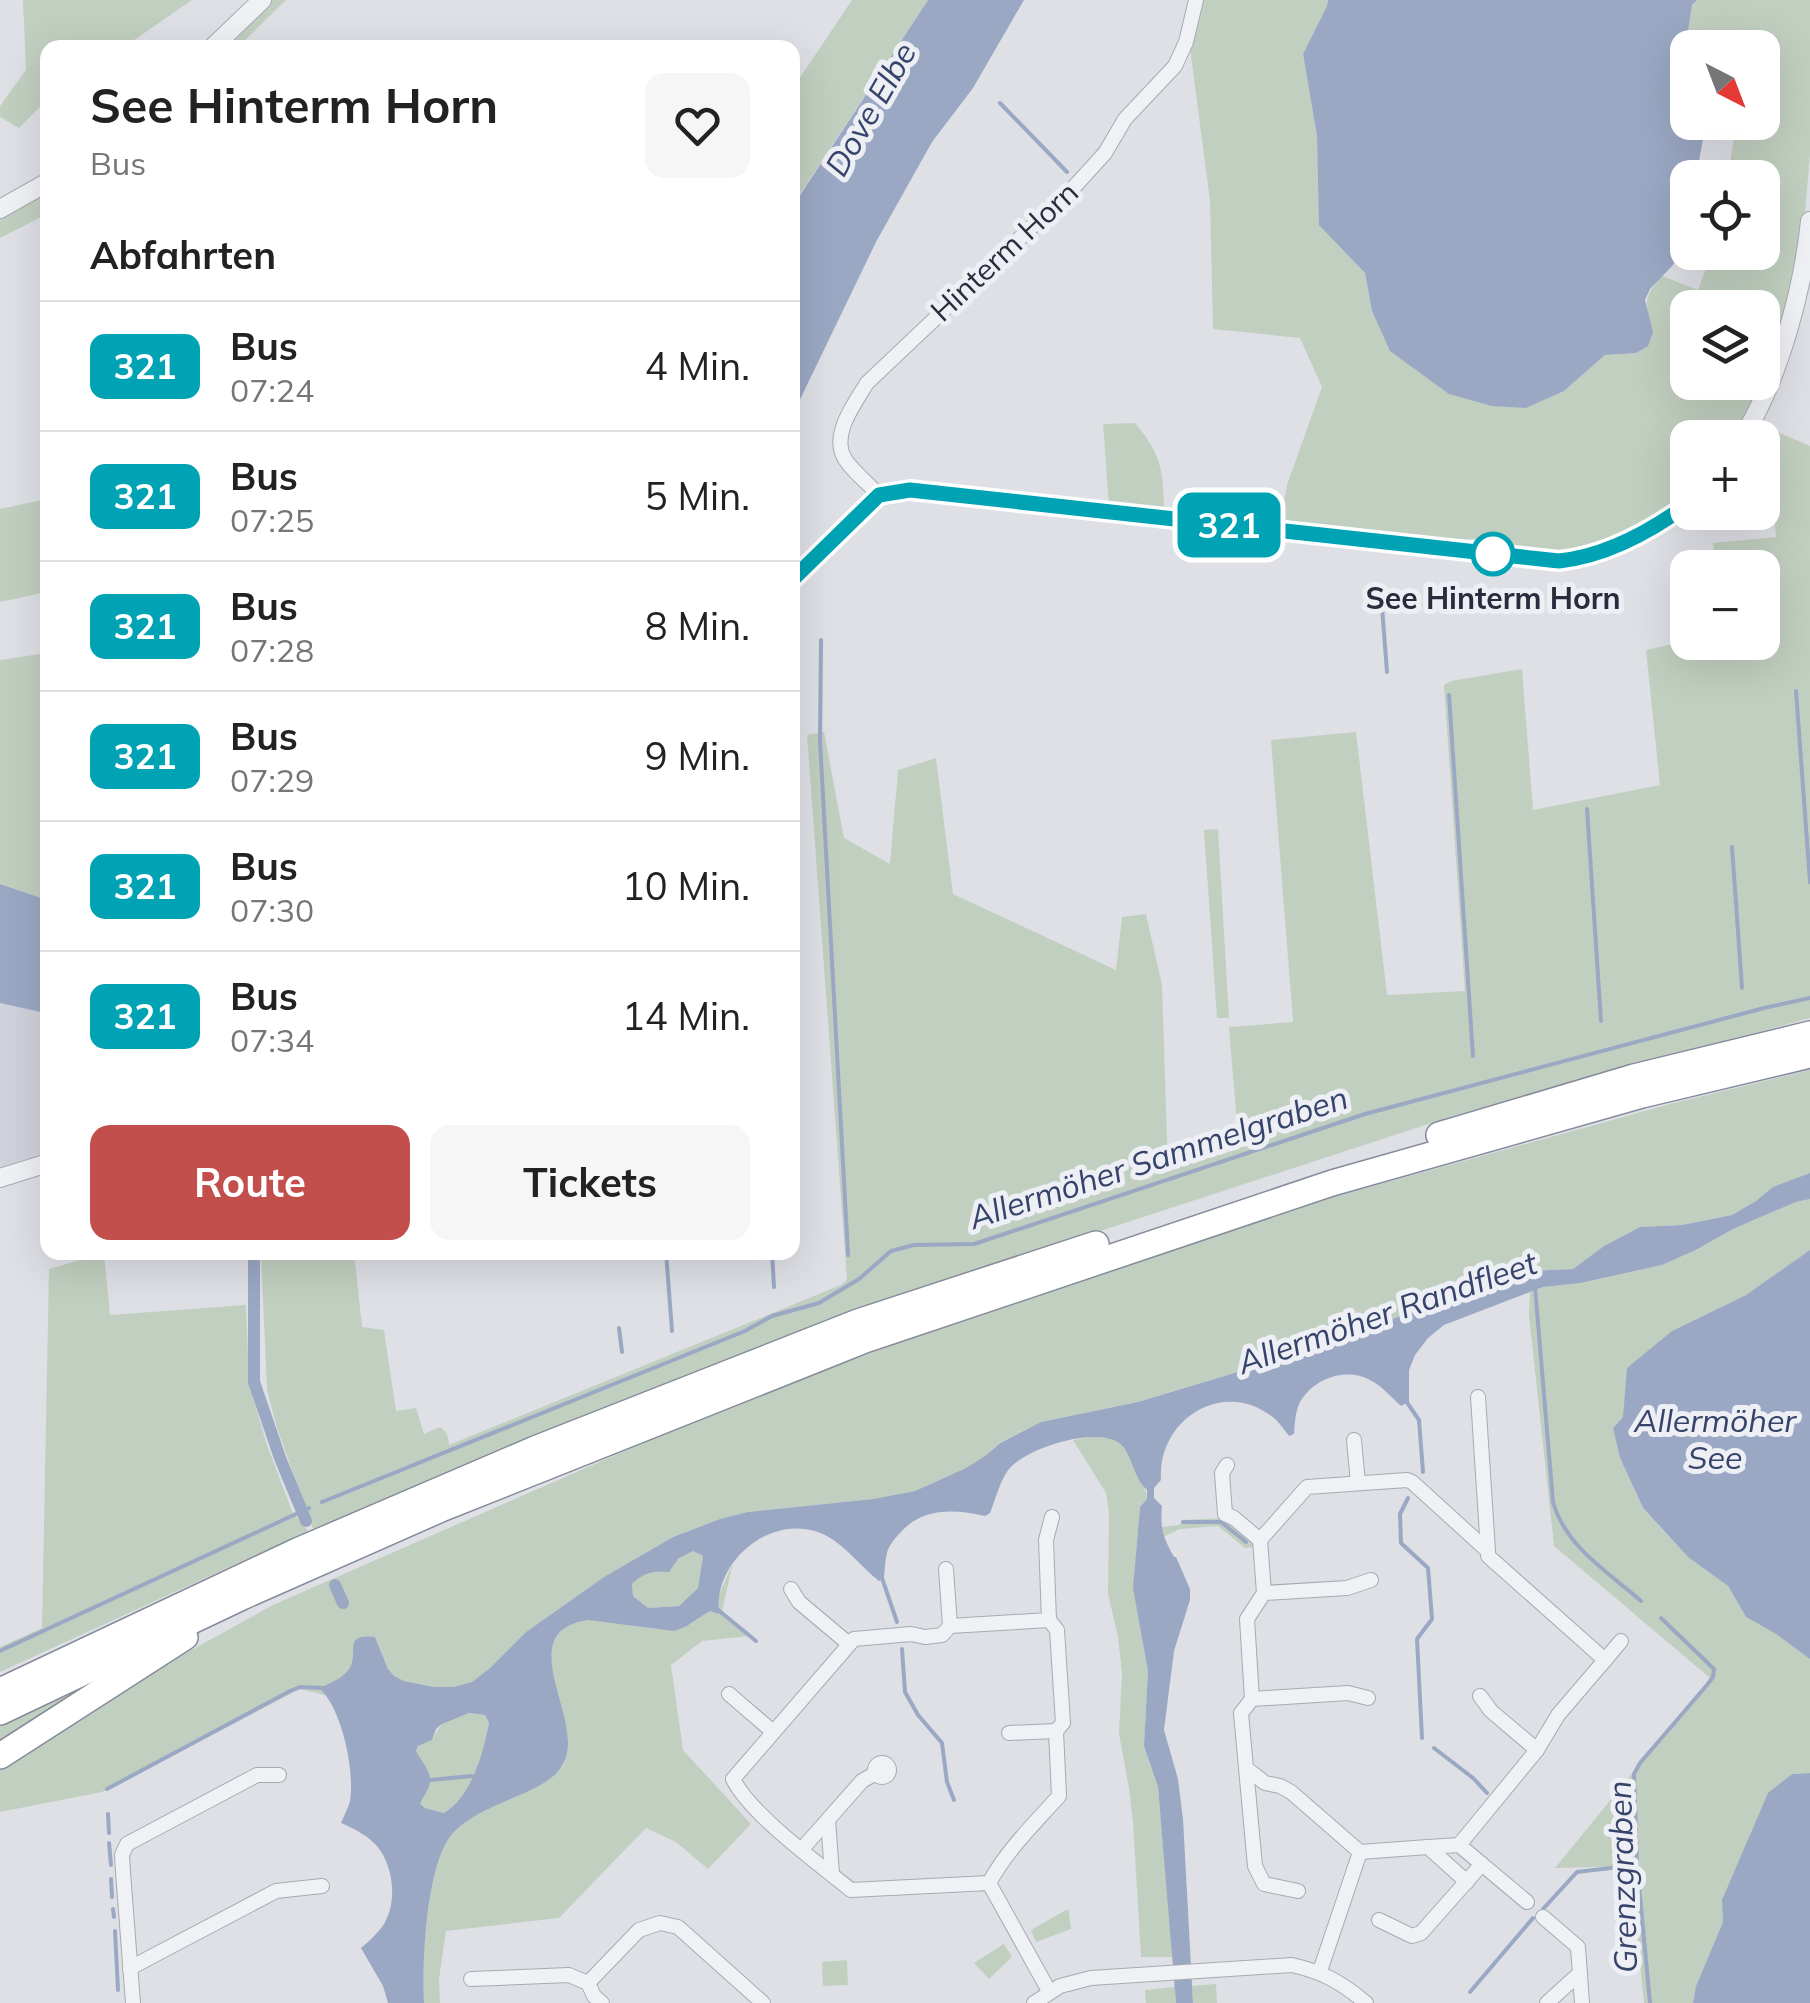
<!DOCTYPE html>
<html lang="de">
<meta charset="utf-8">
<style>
body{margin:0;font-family:Mulish,sans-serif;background:#f6f6f6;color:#222;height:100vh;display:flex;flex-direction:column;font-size:38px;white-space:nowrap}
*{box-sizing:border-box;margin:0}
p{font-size:32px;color:#767676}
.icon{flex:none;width:55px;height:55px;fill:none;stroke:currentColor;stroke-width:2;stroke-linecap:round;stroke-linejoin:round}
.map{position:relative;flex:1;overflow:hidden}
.drawer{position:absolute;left:40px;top:40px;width:760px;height:1220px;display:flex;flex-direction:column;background:#fff;border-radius:20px;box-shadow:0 10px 40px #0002}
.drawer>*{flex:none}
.badge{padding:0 20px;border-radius:15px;font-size:35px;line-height:65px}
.needle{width:65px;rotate:138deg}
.controls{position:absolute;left:1670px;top:30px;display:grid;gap:20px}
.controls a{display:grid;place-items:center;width:110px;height:110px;border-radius:20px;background:#fff;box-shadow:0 10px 40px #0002;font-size:50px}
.map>.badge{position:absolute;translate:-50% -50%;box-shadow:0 0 0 5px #fff}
h2{padding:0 50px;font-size:38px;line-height:90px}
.round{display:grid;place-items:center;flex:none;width:105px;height:105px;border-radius:20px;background:#f6f6f6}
.head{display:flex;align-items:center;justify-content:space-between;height:170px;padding:0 50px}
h1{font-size:48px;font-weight:700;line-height:75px}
.action{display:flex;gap:20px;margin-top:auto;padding:20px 50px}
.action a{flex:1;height:115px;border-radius:20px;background:#c24f4c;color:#fff;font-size:40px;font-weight:700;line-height:115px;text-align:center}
.action a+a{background:#f6f6f6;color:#222}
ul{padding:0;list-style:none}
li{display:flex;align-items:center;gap:30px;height:130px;padding:0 50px;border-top:2px solid #e0e0e0}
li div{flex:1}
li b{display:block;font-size:38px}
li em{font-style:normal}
li .badge{min-width:110px;font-weight:700;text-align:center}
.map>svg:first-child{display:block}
</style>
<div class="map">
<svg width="1810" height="2003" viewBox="0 0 1810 2003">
<rect width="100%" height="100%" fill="#dee0e6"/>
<polygon fill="#d0d2db" points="47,986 47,1156 0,1172 0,1003 45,1013"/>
<g fill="#c1cfc0" fill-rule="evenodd">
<polygon points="23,0 192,0 124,47 48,48 47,100 19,128 0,117 0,106 26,70"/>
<polygon points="269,0 286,0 238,47 221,48"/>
<polygon points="852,0 928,0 792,206 793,88"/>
<path d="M 1200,0 L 1328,0 L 1327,6 L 1303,54 L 1317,136 L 1320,225 L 1365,273 L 1372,311 L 1564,391 L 1605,355 L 1636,353 L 1653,332 C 1646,304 1641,299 1662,276 L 1698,290 L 1712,253 L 1762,252 L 1762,178 L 1728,177 L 1736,123 L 1762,122 L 1762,48 L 1736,47 L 1735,44 L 1717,47 L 1700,47 L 1687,37 L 1692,5 L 1697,0 L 1810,0 L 1810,155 L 1803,236 L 1792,289 L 1766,379 L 1736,437 L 1688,438 L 1687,496 L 1623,537 L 1559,556 L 1504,548 L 1475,539 L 1436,540 L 1281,520 L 1287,485 L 1322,387 L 1300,338 L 1213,329 L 1210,201 L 1190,48 ZM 1688,308 L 1762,308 L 1762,382 L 1688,382 Z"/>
<polygon points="47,191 47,214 0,238 0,215"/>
<path d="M 1135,423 C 1162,455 1163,471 1164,511 L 1109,505 L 1103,424 Z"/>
<path d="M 1756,423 L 1810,446 L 1810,1018 L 1459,1114 L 843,1315 L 591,1412 L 313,1529 L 277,1428 L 267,1390 L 261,1253 L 354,1253 L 362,1327 L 384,1330 L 396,1411 L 416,1408 L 424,1434 L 440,1427 C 448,1433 448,1436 449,1445 L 841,1285 L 847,1280 L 807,735 L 824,732 L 844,838 L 890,864 L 898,770 L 936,758 L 953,894 L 1116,970 L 1122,917 L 1146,914 L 1162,985 L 1168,1170 L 1239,1149 L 1229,1027 L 1293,1022 L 1271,740 L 1356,732 L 1387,995 L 1465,991 L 1444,685 L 1451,681 L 1522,669 L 1533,810 L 1660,785 L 1646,650 L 1687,641 L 1762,642 L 1762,568 L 1716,567 L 1713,543 L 1776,537 L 1773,502 L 1763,489 L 1762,438 L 1747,437 Z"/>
<polygon points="47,499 47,592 0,602 0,509"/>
<polygon points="47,653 47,900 0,884 0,660"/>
<polygon points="1218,829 1229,1018 1217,1018 1204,830"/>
<path d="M 1810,1070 L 1810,1173 L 1774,1187 L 1756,1201 L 1732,1215 L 1682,1225 L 1640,1227 L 1604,1246 L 1573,1269 L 1506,1272 L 1383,1323 L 1271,1362 L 1138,1402 L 1041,1422 L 1000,1442 L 985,1456 L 966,1468 L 915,1491 L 873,1499 L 748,1512 L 720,1519 L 673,1537 L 604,1577 L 526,1632 L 490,1668 L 472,1682 L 453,1687 L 434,1687 L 404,1681 L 394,1676 L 388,1669 L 375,1637 C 349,1634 356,1646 352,1662 C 349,1676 332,1683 320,1688 L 328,1696 L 300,1689 L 102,1792 L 0,1812 L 0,1767 L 188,1652 L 273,1605 L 709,1414 L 930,1331 L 1305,1205 L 1670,1104 Z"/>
<polygon points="1810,1199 1810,1250 1746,1295 1672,1331 1623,1417 1613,1428 1620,1458 1643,1509 1688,1557 1728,1586 1746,1617 1776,1634 1810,1659 1810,1773 1791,1774 1722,1900 1723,1922 1696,1986 1693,2003 1644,2003 1630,1866 1555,1868 1710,1678 1554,1546 1529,1316 1530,1292 1543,1287 1582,1283 1662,1265 1697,1250 1733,1229 1796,1202"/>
<polygon points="104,1253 110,1315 246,1305 249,1385 267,1445 292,1511 308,1531 0,1672 0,1647 42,1628 49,1269"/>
<path d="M 1092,1437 C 1100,1437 1108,1437 1116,1441 C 1128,1448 1147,1486 1147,1499 L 1140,1507 L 1136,1553 L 1148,1671 L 1144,1746 L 1158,1787 L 1173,1957 L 1141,1957 L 1133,1822 L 1129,1788 L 1119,1734 L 1122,1674 L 1118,1637 L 1108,1594 L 1109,1513 L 1106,1493 L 1073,1440 Z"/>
<polygon points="1224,1518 1253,1543 1254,1547 1245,1548 1218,1526 1180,1529 1163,1537 1161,1527 1179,1525 1183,1520"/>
<polygon points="693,1551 703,1556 698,1588 679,1606 648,1608 633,1596 632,1584 641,1575 658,1571"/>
<path d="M 733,1563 L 722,1611 L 749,1636 L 702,1641 L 671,1665 L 683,1750 L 751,1824 L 708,1869 L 676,1842 L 646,1828 L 559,1918 L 446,1931 L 439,1979 L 440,2003 L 424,2003 C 422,1960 426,1875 449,1838 C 472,1803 556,1792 566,1758 C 579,1719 526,1657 565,1628 C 598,1605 647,1638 684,1627 C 693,1624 702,1616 710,1611 L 718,1613 L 717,1599 Z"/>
<polygon points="142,1653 0,1746 0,1726"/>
<path d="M 469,1713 L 485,1715 L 489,1723 C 483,1753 472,1796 444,1813 L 425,1808 L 420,1804 L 421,1798 L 428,1790 L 416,1751 L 418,1746 L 432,1740 C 443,1719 447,1720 469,1713 Z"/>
<polygon points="1066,1910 1069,1911 1071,1929 1036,1942 1031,1930"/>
<polygon points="1004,1944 1012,1957 989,1979 974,1963"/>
<polygon points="847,1960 848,1985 823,1986 822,1962"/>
<polygon points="1216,1984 1217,2003 1193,2003 1192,1986"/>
<polygon points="1175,1987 1176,2003 1146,2003 1145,1990"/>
</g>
<g fill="#9ba8c4" fill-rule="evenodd">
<polygon points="928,0 1024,0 973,88 932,142 876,242 793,414 793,206"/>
<polygon points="1328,0 1697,0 1692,5 1687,37 1700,47 1688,48 1688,122 1706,123 1696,177 1688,178 1687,216 1680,252 1673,265 1650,289 1645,300 1653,332 1648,346 1636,353 1605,355 1564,391 1526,408 1492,406 1449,394 1390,351 1372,311 1365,273 1319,225 1317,136 1303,54 1327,6"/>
<polygon points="0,884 47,900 48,986 45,1013 0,1003"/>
<path d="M 1810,1173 L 1810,1199 L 1796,1202 L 1733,1229 L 1696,1250 L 1662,1265 L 1581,1283 L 1543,1287 L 1444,1325 L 1428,1338 L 1415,1355 L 1409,1370 L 1409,1402 L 1401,1406 C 1391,1397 1382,1386 1370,1380 C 1346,1367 1314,1378 1300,1402 C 1295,1412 1295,1423 1294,1434 L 1289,1436 C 1284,1430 1280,1423 1274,1418 C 1224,1377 1157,1419 1161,1480 L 1154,1488 L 1154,1498 L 1162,1506 C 1160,1529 1163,1537 1174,1557 L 1176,1557 L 1190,1589 L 1190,1600 L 1174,1651 L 1164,1730 L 1178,1779 L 1183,1819 L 1193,2003 L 1176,2003 L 1158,1787 L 1144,1746 L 1148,1671 L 1133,1588 L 1140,1507 L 1147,1499 L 1147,1490 C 1132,1476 1133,1454 1119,1443 C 1096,1426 1026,1448 1009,1469 C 999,1482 996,1499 990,1513 L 985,1516 C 955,1509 923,1507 901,1532 C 895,1538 889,1545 887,1553 C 885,1560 885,1570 884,1577 L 879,1581 C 861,1567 845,1545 825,1535 C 774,1510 712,1561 719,1614 L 710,1611 L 687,1626 L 674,1631 L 588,1620 C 508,1632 588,1723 563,1764 C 552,1785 520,1794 499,1804 C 482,1812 461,1821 449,1838 C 426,1873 422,1961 424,2003 L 388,2003 L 383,1986 L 361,1948 C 370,1940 382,1930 387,1918 C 396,1898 393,1869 380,1850 C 371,1837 355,1829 341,1823 C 344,1816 348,1808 350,1801 C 355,1771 342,1708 319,1688 C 331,1683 349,1676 352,1662 C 356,1647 346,1634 375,1637 L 388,1669 L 394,1676 L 404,1681 L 434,1687 L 453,1687 L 472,1682 L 490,1668 L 526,1632 L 604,1577 L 673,1537 L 720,1519 L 748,1512 L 873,1499 L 915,1491 L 966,1468 L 985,1456 L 1000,1443 L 1041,1422 L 1138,1402 L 1271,1362 L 1383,1323 L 1506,1272 L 1573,1269 L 1604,1246 L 1640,1227 L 1682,1225 L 1732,1215 L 1756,1201 L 1773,1187 ZM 693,1551 L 703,1556 L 698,1588 L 679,1606 L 648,1608 L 633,1596 L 632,1584 C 643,1573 653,1570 669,1572 L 678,1559 ZM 469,1713 L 485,1715 L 489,1723 C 483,1753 472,1796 444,1813 L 425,1808 L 420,1804 C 422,1798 426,1794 428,1789 C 435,1774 422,1763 416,1751 L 418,1746 L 432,1740 L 436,1729 L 442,1724 Z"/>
<polygon points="1810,1250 1810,1659 1776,1634 1746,1617 1728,1586 1688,1557 1643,1508 1620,1458 1613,1428 1623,1417 1627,1368 1672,1331 1746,1295"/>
<polygon points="1810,1773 1810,2003 1693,2003 1696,1986 1723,1922 1722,1900 1768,1793 1792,1774"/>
</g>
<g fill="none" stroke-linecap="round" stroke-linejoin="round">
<g stroke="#9ba8c4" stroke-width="4">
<polyline points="1000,103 1067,172"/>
<polyline points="1381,594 1387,672"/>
<polyline points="821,640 820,741 848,1255"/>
<polyline points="1796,691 1810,882"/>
<polyline points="1449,695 1473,1056"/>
<polyline points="1587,809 1601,1021"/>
<polyline points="1732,847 1742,988"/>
<polyline points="666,1252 672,1331"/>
<polyline points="772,1252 774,1287"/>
<path d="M 1535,1287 L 1553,1502 C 1565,1546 1608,1572 1641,1601"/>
<polyline points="619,1328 622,1352"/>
<polyline points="1406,1401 1419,1420 1423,1472"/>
<polyline points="1408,1498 1400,1514 1401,1543 1428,1568 1432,1619 1417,1639 1422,1738"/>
<polyline points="322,1502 745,1331 772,1316 819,1303 859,1279 891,1251 914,1245 974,1244 1365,1114 1764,1008 1810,998"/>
<polyline points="1183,1522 1221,1522 1246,1542"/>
<polyline points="881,1575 897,1622"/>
<polyline points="717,1609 756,1641"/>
<polyline points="902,1649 905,1692 918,1715 942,1743 947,1782 954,1800"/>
<polyline points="0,1651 309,1508"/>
<polyline points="1434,1748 1473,1778 1487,1793"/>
<polyline points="430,1780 472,1776"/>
<polyline points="107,1789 290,1691 300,1687 322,1688"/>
<polyline points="108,1814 109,1833"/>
<polyline points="109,1843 111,1865"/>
<polyline points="111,1879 112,1897"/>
<polyline points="113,1909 114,1917"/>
<polyline points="1543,1909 1577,1872 1636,1865"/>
<polyline points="115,1931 118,1990"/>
<polyline points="1470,1992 1533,1918"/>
<polyline points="1650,2003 1637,1865 1634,1774 1640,1763 1707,1685 1713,1677 1714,1669 1661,1618"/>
</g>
<g stroke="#9ba8c4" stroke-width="12">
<polyline points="254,1252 254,1382 280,1458 306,1521"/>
<polyline points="335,1585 343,1603"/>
</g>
<g stroke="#a7aab3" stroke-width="16">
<g id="minor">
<path d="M 879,495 C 869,484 853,472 845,459 C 830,435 855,403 867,383 L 1075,186 L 1105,153 L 1125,119 L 1175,66 L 1186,42 L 1196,0"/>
<polyline points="1478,1397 1488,1551"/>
<polyline points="1354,1440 1358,1483"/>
<polyline points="1227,1465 1222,1473 1225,1514 1234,1518 1260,1540"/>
<polyline points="946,1569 950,1626"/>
<polyline points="791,1589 799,1602 849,1644"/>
<polyline points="1264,1593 1347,1588 1371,1580"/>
<polyline points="1049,1620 1046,1540 1052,1517"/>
<polyline points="1605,1660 1621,1641"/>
<polyline points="729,1694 772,1731"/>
<polyline points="1480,1696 1491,1711 1537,1750"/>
<polyline points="1252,1699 1348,1693 1368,1698"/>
<polyline points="1009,1733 1056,1731"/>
<circle cx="882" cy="1770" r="7"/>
<polyline points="1246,1768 1255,1866 1264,1884 1298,1891"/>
<polyline points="828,1820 832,1874"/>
<polyline points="1459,1845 1527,1902"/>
<polyline points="802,1849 862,1781 876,1773"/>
<polyline points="1360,1852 1428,1847"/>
<path d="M 989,1883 C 1007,1850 1034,1824 1059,1796 L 1056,1731 L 1063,1723 L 1057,1630 L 1049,1620 L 950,1626 L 942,1635 L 925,1637 L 911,1634 L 854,1639 L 733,1779 C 750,1814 819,1864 851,1890 L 989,1883 L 1049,1991"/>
<polyline points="1543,1917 1578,1947 1582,2003"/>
<polyline points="1379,1920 1412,1936 1421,1933 1482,1864"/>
<polyline points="130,1968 276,1891 322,1886"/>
<polyline points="1320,1971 1360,1852 1291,1792 1280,1786 1265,1783 1246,1768 1241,1713 1252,1699 1247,1619 1264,1593 1260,1540 1307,1487 1407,1480 1412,1482 1488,1551 1488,1556 1605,1660 1558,1715 1537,1750 1459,1845 1428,1847 1467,1882"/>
<polyline points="471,1979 569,1975 588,1983 594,1996 602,2003"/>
<polyline points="588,1983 639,1930 660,1923 678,1927 763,2003"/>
<polyline points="133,2003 123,1872 122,1855 127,1844 257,1775 279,1775"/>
<path d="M 1034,2003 L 1060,1986 L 1091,1978 L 1292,1965 C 1323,1972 1341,1982 1366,2003"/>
<polyline points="1547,2003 1580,1973"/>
</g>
</g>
<g stroke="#a7aab3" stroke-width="20">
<g id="tertiary">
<polyline points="212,48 262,0"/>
<polyline points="0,209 48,182"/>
<path d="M 1742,438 C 1779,380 1803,289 1810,221"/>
<path d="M 792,580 L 879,495 L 910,490 L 1559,561 C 1606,557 1651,532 1688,504"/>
<polyline points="0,1178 48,1163"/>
</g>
</g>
<g stroke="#868b9c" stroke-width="28">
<g id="motorway">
<polyline points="1439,1135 1634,1077 1810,1034"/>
<polyline points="0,1691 297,1551 535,1449 858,1322 1096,1244"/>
<polyline points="0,1712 242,1597 441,1509 865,1340 1332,1183 1642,1095 1810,1055"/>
<polyline points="0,1756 185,1637"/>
</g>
</g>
<use href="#minor" stroke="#f0f1f5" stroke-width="14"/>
<use href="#tertiary" stroke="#f0f1f5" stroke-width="18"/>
<use href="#motorway" stroke="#fff" stroke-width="25"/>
</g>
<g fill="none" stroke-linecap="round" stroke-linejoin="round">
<g stroke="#fff" stroke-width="22">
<path id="line" d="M 792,580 L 879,495 L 910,490 L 1559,561 C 1606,556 1650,532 1688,504"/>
</g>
<use href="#line" stroke="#00a3b4" stroke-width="15"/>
</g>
<circle fill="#fff" stroke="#00a3b4" stroke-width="5" cx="1493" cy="554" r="20"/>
<g text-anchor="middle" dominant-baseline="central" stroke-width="10" stroke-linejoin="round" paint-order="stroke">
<g font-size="30" fill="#282c3c" stroke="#edeff4">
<text transform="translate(1004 251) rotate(-43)">Hinterm Horn</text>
</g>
<g font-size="30" font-weight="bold" fill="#282c3c" stroke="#edeff4">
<text x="1493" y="598">See Hinterm Horn</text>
</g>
<g font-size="32" font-style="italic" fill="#36446c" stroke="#edeff4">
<text transform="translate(870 109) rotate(-60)">Dove Elbe</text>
<text transform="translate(1158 1157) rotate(-18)">Allermöher Sammelgraben</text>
<text transform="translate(1387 1312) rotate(-19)">Allermöher Randfleet</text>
<text x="1715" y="1420">Allermöher<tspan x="1715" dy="37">See</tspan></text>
<text transform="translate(1622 1877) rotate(-92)">Grenzgraben</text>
</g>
</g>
</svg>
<div class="controls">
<a><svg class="needle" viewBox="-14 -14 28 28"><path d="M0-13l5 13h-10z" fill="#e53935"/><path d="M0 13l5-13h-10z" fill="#767676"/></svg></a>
<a><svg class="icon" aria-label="locate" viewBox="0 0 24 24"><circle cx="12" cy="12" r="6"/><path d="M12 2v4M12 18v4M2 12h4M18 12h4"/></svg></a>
<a><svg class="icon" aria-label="layers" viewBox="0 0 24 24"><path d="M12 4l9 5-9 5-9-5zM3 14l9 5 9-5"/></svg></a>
<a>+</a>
<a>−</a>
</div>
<b class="badge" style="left:1229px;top:525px;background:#00a3b4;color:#fff">321</b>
<section class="drawer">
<div class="head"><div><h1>See Hinterm Horn</h1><p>Bus</p></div><a class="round"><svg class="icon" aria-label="heart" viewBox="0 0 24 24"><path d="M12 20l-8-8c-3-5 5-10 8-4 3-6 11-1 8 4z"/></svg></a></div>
<h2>Abfahrten</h2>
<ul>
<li><span class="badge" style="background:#00a3b4;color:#fff">321</span><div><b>Bus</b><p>07:24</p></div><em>4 Min.</em></li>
<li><span class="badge" style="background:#00a3b4;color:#fff">321</span><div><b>Bus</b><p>07:25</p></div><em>5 Min.</em></li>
<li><span class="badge" style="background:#00a3b4;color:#fff">321</span><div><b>Bus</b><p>07:28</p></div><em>8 Min.</em></li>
<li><span class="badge" style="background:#00a3b4;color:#fff">321</span><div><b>Bus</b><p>07:29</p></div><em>9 Min.</em></li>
<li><span class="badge" style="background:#00a3b4;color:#fff">321</span><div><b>Bus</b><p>07:30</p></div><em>10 Min.</em></li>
<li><span class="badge" style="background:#00a3b4;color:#fff">321</span><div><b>Bus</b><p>07:34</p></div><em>14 Min.</em></li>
</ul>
<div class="action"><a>Route</a><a>Tickets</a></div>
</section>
</div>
